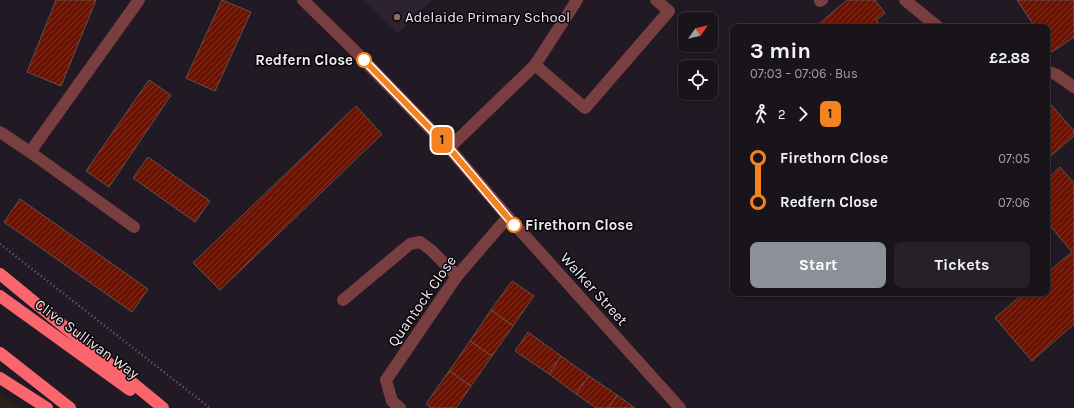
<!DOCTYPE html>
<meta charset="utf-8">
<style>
body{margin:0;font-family:Karla,sans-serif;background:#262027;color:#f1f3f6;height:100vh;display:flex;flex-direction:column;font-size:15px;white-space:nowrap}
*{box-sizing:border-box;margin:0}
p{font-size:13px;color:#9f9ea2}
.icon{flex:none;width:22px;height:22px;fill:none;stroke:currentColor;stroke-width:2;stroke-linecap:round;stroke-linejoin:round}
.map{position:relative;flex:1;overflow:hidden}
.panel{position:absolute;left:730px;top:24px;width:320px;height:272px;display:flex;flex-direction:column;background:#19131a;border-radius:8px;box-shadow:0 2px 6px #0003,0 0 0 1px #373239}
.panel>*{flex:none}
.badge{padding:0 8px;border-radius:6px;font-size:14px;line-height:26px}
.needle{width:26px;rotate:56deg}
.fabs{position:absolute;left:678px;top:12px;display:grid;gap:8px}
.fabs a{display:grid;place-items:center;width:40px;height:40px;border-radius:8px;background:#19131a;box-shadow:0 2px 6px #0003,0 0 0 1px #373239;font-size:20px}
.map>.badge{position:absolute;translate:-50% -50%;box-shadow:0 0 0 2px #fff}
.legs{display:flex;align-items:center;gap:6px;height:44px;padding:0 20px;font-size:13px}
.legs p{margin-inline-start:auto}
.head{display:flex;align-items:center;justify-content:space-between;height:68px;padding:0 20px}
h1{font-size:22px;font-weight:700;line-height:30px}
.primary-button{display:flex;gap:8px;margin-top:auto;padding:8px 20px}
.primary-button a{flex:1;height:46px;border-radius:8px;background:#8c9099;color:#fff;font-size:16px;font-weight:700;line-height:46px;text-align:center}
.primary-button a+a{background:#262027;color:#f1f3f6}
ul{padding:0 20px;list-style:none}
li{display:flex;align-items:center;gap:14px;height:44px;font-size:15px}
li i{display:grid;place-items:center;width:6px;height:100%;margin:0 5px;background:currentColor}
li i::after{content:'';width:10px;height:10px;margin:-5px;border:3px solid;border-radius:50%;background:#19131a}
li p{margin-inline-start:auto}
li:first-child i{background:linear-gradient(#0000 50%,currentColor 0)}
li:last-child i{background:linear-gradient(currentColor 50%,#0000 0)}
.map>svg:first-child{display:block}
</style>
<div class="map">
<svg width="1074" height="408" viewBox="0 0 1074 408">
<defs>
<pattern id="building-hatch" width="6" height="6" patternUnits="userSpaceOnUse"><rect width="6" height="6" fill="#6b1302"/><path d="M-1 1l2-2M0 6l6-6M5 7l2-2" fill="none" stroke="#803527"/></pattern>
</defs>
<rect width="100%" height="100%" fill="#211923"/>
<polygon fill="#2c2113" points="0,394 21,408 0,408"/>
<polygon fill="#2d2231" points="364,0 432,0 397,34"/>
<g fill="url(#building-hatch)" stroke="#62514d">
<polygon points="56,0 96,0 61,86 27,72"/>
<polygon points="222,0 251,12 215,91 186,78"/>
<polygon points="847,0 875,0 885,13 876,20 882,27 815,27"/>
<polygon points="1017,0 1074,0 1074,37 1052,52 1047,44 1047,27 1035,27"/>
<polygon points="149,80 171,95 109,187 86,171"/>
<polygon points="1047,100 1074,131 1074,136 1047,159"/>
<polygon points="356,106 382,134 220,290 193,263"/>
<polygon points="148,157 210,201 195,222 133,178"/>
<polygon points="1060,167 1074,183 1074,324 1032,361 995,318 1024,293 1047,293 1047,273 1072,252 1047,222 1047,179"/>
<polygon points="20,199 148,289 132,312 4,222"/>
<polygon points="512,281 534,296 513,326 491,310"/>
<polygon points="491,310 513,326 492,356 470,341"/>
<polygon points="528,332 561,356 549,374 515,351"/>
<polygon points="470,341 492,356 471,386 449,371"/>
<polygon points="561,356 589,376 576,394 549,374"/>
<polygon points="449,371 471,386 456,408 431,408 426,404"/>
<polygon points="589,376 617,395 609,408 596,408 576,394"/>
<polygon points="617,395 635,408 609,408"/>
</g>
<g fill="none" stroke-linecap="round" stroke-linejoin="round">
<polyline stroke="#6e6770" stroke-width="2.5" stroke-dasharray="1 3" stroke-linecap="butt" points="0,244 210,408"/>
<g stroke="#793e3f" stroke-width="12">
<polyline points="905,0 938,27"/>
<polyline points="820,1 822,0"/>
<polyline points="1047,71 1057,75 1074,87"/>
<polyline points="343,300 410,244 420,242 431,250 457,276"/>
</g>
<g stroke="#793e3f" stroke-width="12">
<polyline points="303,0 349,45 449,148 508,217 680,408"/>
<polyline points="535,65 585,108 669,11 656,0"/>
<polyline points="0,132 30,152 134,227"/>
<polyline points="449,148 535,65 577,0"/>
<polyline points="30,152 139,0"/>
<polyline points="400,408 392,401 386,380 457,276 508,217"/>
</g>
<g stroke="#fb656e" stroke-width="12">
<polyline points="0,274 163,408"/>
<polyline points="0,296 130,390"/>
<polyline points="0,353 70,408"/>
<polyline points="0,378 47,408"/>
</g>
</g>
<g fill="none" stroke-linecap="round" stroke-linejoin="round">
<g stroke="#fff" stroke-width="9">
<polyline id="line-1" points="364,60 449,148 514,225"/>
</g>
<use href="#line-1" stroke="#f58220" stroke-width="6"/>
</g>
<circle fill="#8d6e63" stroke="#080609" stroke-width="1.5" cx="397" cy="17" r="4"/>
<g fill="#fff" stroke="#f58220" stroke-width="2">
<circle cx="364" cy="60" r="7"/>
<circle cx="514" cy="225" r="7"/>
</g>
<g text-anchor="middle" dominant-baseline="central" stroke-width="3" stroke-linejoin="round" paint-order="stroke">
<g font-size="15" fill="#efe9f1" stroke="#080609" text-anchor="start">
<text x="405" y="17">Adelaide Primary School</text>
</g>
<g font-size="15" font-weight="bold" fill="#efe9f1" stroke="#080609" text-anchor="end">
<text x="353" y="60">Redfern Close</text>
<text x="525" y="225" text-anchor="start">Firethorn Close</text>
</g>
<g font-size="15" fill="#efe9f1" stroke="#080609">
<text transform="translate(594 289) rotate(48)">Walker Street</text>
<text transform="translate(422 301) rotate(-55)">Quantock Close</text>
<text transform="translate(87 339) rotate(36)">Clive Sullivan Way</text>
</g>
</g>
</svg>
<div class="fabs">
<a><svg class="needle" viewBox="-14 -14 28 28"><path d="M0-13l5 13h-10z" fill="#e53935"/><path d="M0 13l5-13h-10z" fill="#9f9ea2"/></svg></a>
<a><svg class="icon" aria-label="locate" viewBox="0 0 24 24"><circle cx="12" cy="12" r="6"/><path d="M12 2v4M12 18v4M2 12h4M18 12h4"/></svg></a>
</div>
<b class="badge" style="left:442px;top:140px;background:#f58220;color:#111">1</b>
<section class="panel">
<div class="head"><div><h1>3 min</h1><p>07:03 – 07:06 · Bus</p></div><b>£2.88</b></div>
<div class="legs"><svg class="icon" aria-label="walk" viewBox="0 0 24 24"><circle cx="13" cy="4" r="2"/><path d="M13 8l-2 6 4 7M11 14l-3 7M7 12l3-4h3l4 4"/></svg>2<svg class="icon" aria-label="forward" viewBox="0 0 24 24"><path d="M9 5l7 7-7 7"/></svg><b class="badge" style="background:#f58220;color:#111">1</b></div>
<ul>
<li><i style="color:#f58220"></i><b>Firethorn Close</b><p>07:05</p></li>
<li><i style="color:#f58220"></i><b>Redfern Close</b><p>07:06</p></li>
</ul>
<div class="primary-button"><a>Start</a><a>Tickets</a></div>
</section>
</div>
